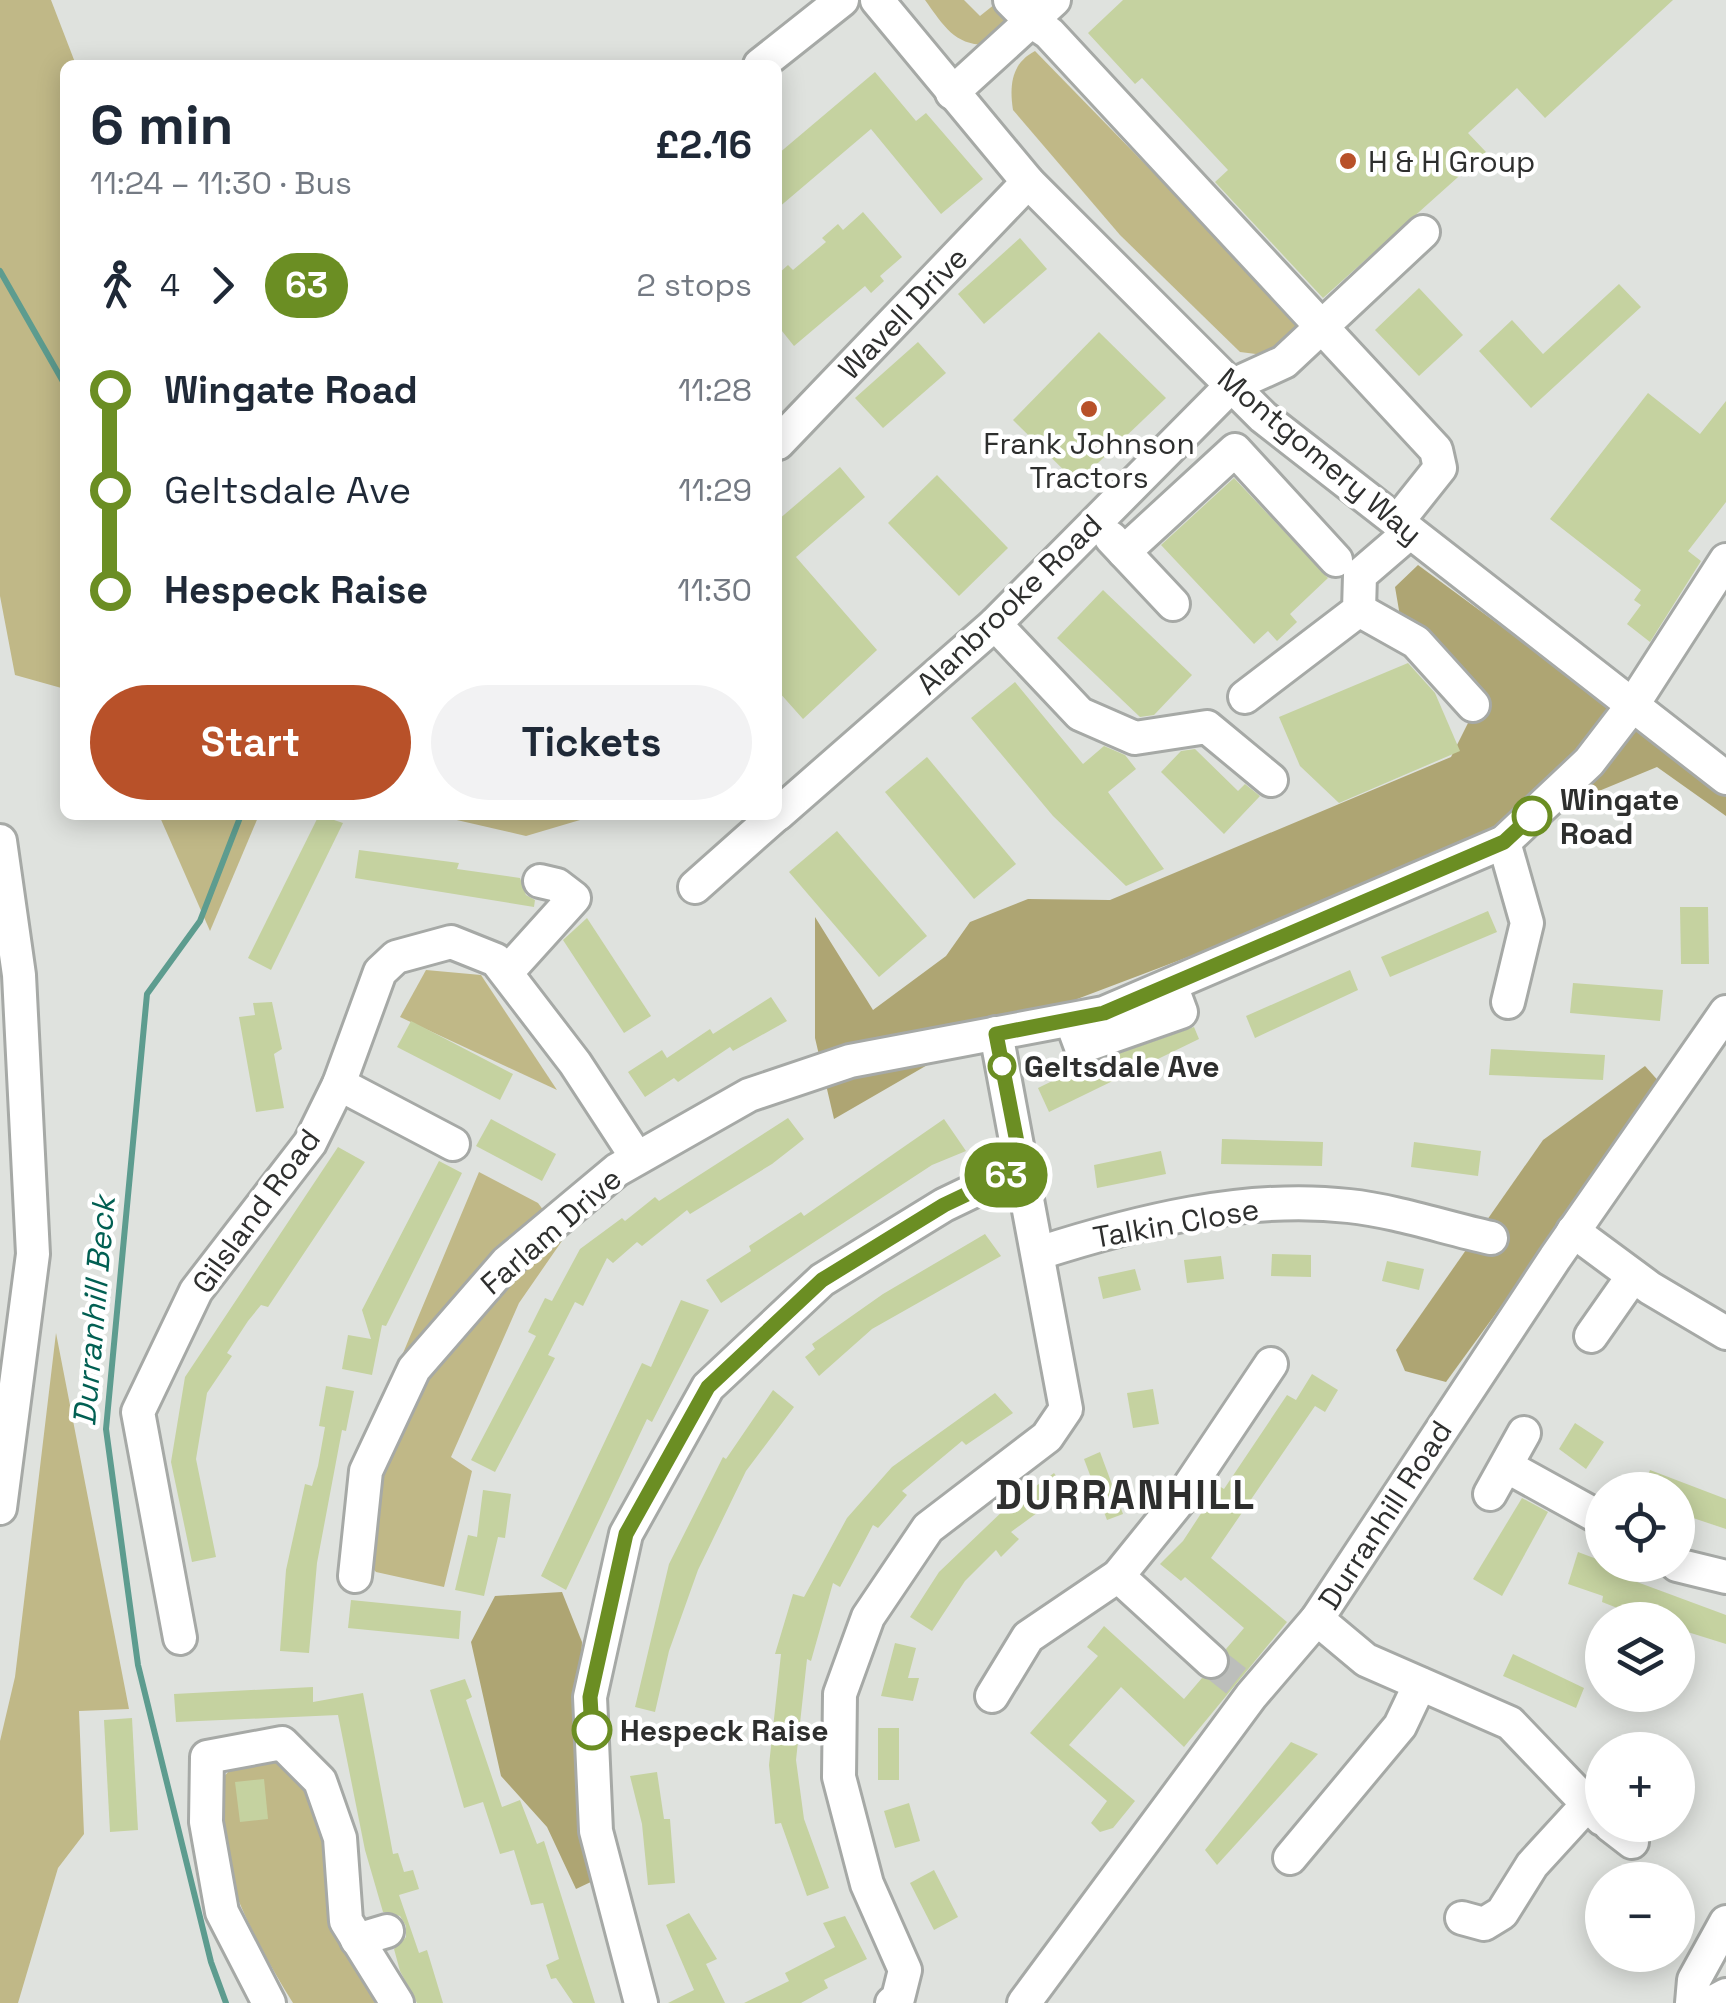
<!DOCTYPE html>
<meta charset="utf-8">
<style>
body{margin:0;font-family:"Space Grotesk",sans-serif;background:#f2f2f3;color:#1f2937;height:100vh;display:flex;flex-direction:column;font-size:38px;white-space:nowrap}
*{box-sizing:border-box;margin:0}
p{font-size:32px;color:#747a83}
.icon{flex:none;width:55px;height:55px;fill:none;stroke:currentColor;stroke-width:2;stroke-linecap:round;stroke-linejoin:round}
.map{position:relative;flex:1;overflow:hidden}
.sheet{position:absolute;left:60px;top:60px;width:722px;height:760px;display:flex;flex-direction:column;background:#fff;border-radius:15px;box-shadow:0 5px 25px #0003}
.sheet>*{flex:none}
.badge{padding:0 20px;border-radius:32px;font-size:35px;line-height:65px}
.controls{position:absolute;left:1585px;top:1472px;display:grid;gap:20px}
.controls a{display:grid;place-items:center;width:110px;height:110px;border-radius:50%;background:#fff;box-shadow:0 5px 25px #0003;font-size:50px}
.map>.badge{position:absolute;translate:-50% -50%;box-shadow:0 0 0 5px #fff}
.legs{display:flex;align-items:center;gap:15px;height:110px;padding:0 30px;font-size:32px}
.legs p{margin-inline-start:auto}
.headline{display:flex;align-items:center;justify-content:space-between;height:170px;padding:0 30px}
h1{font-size:55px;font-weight:800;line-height:75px}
.action{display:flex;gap:20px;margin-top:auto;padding:20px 30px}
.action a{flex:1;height:115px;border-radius:60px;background:#b85129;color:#fff;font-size:40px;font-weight:800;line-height:115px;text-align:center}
.action a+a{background:#f2f2f3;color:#1f2937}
ul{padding:0 30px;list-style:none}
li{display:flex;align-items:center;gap:35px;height:100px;font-size:38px}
li i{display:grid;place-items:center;width:15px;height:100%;margin:0 12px;background:currentColor}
li i::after{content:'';width:25px;height:25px;margin:-12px;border:8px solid;border-radius:50%;background:#fff}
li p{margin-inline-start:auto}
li:first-child i{background:linear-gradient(#0000 50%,currentColor 0)}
li:last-child i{background:linear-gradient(currentColor 50%,#0000 0)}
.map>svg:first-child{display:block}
</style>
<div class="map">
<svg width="1726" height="2003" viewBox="0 0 1726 2003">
<rect width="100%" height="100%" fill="#dfe2de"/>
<g fill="#c0b887">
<polygon points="0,0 51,0 76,65 65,65 65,689 15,675 0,596"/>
<path d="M 925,0 L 964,0 L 980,16 L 1000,0 L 1011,16 L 996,44 C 957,49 946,29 925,0 Z"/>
<path d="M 1035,51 L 1301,324 L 1292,344 L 1264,355 L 1240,352 L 1120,235 L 1013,110 C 1009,84 1012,63 1035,51 Z"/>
<polygon points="159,815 259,815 210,931"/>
<polygon points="435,815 576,815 580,820 526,836"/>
<polygon points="426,970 481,975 557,1090 400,1017"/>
<polygon points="479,1172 538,1203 564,1238 519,1303 451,1457 472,1471 444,1587 376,1572 368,1563 380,1436 401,1358"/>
<polygon points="56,1333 129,1709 79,1711 84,1834 58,1868 18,2003 0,2003 0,1741 15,1677"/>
<path d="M 261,1755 L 310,1770 L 387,2003 L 293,2003 C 264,1957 194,1834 222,1780 C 229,1766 248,1761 261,1755 Z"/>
</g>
<g fill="#aea573">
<polygon points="1418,565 1726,792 1726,816 1657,767 1302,914 974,1038 834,1119 815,1038 815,917 873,1010 946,956 970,922 1028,899 1110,900 1451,757 1483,693 1401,622 1395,587"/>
<polygon points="1645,1066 1662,1085 1446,1382 1405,1371 1396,1350 1543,1140"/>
<polygon points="562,1592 582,1642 576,1765 595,1880 576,1889 547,1827 501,1776 471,1642 495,1596"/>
</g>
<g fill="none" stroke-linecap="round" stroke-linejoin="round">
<g stroke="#5d9c8f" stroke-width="6">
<polyline points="0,271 65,385"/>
<polyline points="226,2003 211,1962 138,1665 106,1429 147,994 200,921 241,815"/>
</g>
</g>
<g fill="#c5d2a0">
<polygon points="1123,0 1673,0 1545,118 1517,88 1468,133 1486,152 1323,298 1215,182 1228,170 1142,78 1135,84 1088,33"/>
<polygon points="875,72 916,121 926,113 983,179 941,214 871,129 778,208 778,154"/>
<polygon points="863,212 902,257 880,276 884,281 871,293 865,286 794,346 778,326 778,274 788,265 793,270 826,242 822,238 838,224 843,230"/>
<polygon points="1020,238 1047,269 984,324 958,294"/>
<polygon points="1619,284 1641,307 1531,408 1479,351 1512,320 1543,354"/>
<polygon points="1419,288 1463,335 1419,376 1375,330"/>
<polygon points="1099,332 1166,398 1077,483 1013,420"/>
<polygon points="918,342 946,373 883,428 855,398"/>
<polygon points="1648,393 1700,434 1726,401 1726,502 1688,551 1701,561 1650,642 1627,624 1641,605 1634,600 1641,590 1550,519"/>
<polygon points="840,467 865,497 796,557 877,650 803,719 778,691 778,520"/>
<polygon points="937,475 1008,548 959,596 888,523"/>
<polygon points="1234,478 1328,578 1290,614 1297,622 1277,641 1268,631 1254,644 1161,545"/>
<polygon points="1103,590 1192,675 1154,715 1140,717 1057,638"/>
<polygon points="1408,663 1435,693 1460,751 1339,803 1300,766 1279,717"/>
<polygon points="1015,682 1083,764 1104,746 1125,755 1136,769 1108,792 1164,869 1126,886 1053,816 971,718"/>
<polygon points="1195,749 1238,791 1245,784 1260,796 1224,834 1161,772 1181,751"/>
<polygon points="927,757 1016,864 974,899 885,792"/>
<polygon points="319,815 343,823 271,970 248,958"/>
<polygon points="837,831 927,936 879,977 789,872"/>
<polygon points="359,850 459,863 457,869 520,878 526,895 535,900 534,907 355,878"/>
<polygon points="1680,907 1708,907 1709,964 1681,964"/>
<polygon points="1488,911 1497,932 1390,977 1381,957"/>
<polygon points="587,918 651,1016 624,1033 563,940"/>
<polygon points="1350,970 1358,990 1255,1038 1246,1016"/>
<polygon points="1573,983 1663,990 1660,1021 1570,1013"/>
<polygon points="771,997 787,1021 733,1051 730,1047 678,1082 674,1078 645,1097 628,1072 662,1050 667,1058 710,1029 713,1034"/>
<polygon points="272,1002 282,1049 274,1054 284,1108 256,1112 239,1017 255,1015 253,1003"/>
<polygon points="411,1021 513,1074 500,1100 397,1047"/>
<polygon points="1194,1027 1199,1039 1049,1112 1038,1088 1083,1066"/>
<polygon points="1491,1049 1605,1055 1603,1080 1489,1075"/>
<polygon points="788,1118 804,1139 772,1164 690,1214 687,1210 642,1246 637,1242 613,1263 607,1258 583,1306 575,1302 548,1355 555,1358 495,1472 471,1460 536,1336 528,1332 545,1298 552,1301 580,1249 622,1218 625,1221 655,1197 659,1201"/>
<polygon points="491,1119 556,1154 542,1181 476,1146"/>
<polygon points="944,1119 966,1151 932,1165 721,1303 706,1280 751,1251 749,1246 801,1212 804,1216"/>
<polygon points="1222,1139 1323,1142 1322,1166 1221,1164"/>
<polygon points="1414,1142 1481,1151 1478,1176 1411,1167"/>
<polygon points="338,1147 365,1162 268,1307 261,1305 248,1321 227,1353 232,1356 207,1393 196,1459 216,1557 192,1562 171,1462 185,1377"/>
<polygon points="1161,1151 1166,1174 1097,1188 1094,1165"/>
<polygon points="439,1161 462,1173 386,1326 382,1325 372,1375 342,1369 348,1335 371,1339 362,1310"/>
<polygon points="985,1234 1001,1256 872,1329 819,1376 805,1357 815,1349 812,1344 883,1294"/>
<polygon points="1272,1254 1311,1255 1311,1277 1271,1276"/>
<polygon points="1221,1256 1224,1279 1187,1283 1184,1260"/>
<polygon points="1387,1261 1424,1269 1419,1290 1382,1281"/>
<polygon points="1135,1269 1141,1290 1103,1299 1098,1277"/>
<polygon points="681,1300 709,1310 652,1422 647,1419 566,1590 541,1576 642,1363 651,1367"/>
<polygon points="1312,1374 1338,1390 1325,1412 1315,1406 1211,1558 1287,1622 1184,1747 1121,1687 1069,1745 1135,1801 1113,1828 1100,1832 1091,1823 1107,1801 1030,1733 1098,1656 1087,1647 1104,1626 1184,1699 1202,1678 1216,1680 1226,1674 1231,1664 1226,1649 1244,1628 1185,1577 1181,1581 1160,1564 1183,1541 1219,1486 1224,1489 1287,1395 1296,1400"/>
<polygon points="326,1386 354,1391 346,1431 342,1430 317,1563 309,1653 280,1651 286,1570 305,1484 312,1486 318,1466 325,1427 319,1426"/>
<polygon points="1153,1389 1159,1424 1133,1428 1127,1393"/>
<polygon points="773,1390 794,1407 746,1471 698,1570 669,1651 655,1712 635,1707 669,1564 723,1457 726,1459"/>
<polygon points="995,1393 1013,1413 966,1445 962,1441 902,1491 907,1495 878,1528 873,1525 840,1587 833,1583 811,1661 807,1659 796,1760 804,1819 829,1888 807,1896 781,1823 775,1824 769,1765 781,1654 775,1654 793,1594 804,1597 847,1518 892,1467"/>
<polygon points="1575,1423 1604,1442 1586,1469 1559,1449"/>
<polygon points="1100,1452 1123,1514 1107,1520 1084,1459"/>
<polygon points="1650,1470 1726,1499 1726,1529 1678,1513 1678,1490 1643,1490"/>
<polygon points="1054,1473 1067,1491 1011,1532 1019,1539 1001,1557 996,1550 965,1581 932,1631 910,1617 939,1572 1007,1507"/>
<polygon points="483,1490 511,1494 505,1538 498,1537 484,1596 455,1590 468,1535 477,1537"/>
<polygon points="1522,1498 1548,1512 1502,1596 1473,1579"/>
<polygon points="1578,1552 1602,1561 1602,1565 1613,1565 1610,1572 1726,1615 1726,1644 1678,1629 1678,1620 1651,1620 1630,1613 1602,1602 1603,1596 1568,1584"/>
<polygon points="351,1600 461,1611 459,1639 348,1628"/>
<polygon points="895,1643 916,1648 908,1678 919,1678 913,1701 881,1696"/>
<polygon points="1513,1654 1584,1688 1576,1708 1503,1676"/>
<polygon points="465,1679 472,1697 466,1700 502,1807 520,1800 537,1844 544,1841 595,2003 573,2003 556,1978 551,1979 546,1965 559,1959 543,1903 531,1905 514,1850 500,1854 483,1802 464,1808 430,1690"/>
<polygon points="313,1687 313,1702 363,1693 393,1854 398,1853 404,1872 413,1870 419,1889 399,1895 419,1953 427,1950 443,2003 417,2003 400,1971 394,1949 406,1937 406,1926 400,1916 383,1912 365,1850 338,1715 176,1722 174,1694"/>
<polygon points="132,1718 138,1830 110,1832 104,1720"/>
<rect x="878" y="1728" width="21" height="52"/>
<polygon points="1291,1742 1318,1754 1217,1865 1205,1850"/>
<polygon points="657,1772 664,1819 670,1819 675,1883 648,1885 642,1824 630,1776"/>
<polygon points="264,1779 268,1819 240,1822 235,1782"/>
<polygon points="909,1803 920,1841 895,1848 884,1811"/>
<polygon points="934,1870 958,1917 934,1930 910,1883"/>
<polygon points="689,1913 717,1959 706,1964 725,2003 668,2003 694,1990 666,1925"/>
<polygon points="845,1916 867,1959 824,1980 828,1988 801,2003 744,2003 789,1981 785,1973 835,1947 823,1923"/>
</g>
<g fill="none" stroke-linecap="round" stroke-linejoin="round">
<polyline stroke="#bcbebb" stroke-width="32" stroke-dasharray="32 16" stroke-linecap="butt" points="1211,1661 1240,1684"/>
<g stroke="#a6a9a6" stroke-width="38">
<g id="minor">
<polyline points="877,0 1028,182 1263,417 1726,778"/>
<polyline points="1010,0 1031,21 1054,0"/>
<polyline points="760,65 842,0"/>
<polyline points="952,93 1031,21 1049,33 1436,450 1440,468 1397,522"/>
<polyline points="778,443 1028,182"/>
<polyline points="1111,538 1173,604"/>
<polyline points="1124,552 1235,450 1336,560"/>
<polyline points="1359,610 1416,642 1473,705"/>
<polyline points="995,624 1080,714 1135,738 1207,727 1271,780"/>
<polyline points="1245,697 1359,610 1360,575 1410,532"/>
<polyline points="778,814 995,624 1231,386 1284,362 1423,232"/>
<polyline points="0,841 19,975 33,1254 0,1508"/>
<polyline points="1504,842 1527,923 1508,1002"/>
<polyline points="695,887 776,815"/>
<polyline points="508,971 574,898 557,885 540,881"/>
<polyline points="1071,1020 1081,1047 1181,1012 1171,985"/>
<polyline points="339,1084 453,1144"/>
<polyline points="1573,1231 1650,1288 1726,1333"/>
<path d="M 1039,1253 C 1136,1222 1246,1194 1349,1206 C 1396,1211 1445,1228 1491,1238"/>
<polyline points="1591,1336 1633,1276"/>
<polyline points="1508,1467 1602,1519"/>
<polyline points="1490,1494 1524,1433"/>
<polyline points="1677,1565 1726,1577"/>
<polyline points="355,1576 366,1471 414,1369 507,1262 617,1170 749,1095 850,1061 1104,1013 1504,842 1589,762 1632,706 1726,560"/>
<polyline points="1118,1576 1211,1661"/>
<polyline points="1317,1619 1366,1660 1510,1723 1602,1819"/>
<polyline points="180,1638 138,1412 196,1291 310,1143 339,1084 380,972 396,957 451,942 496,960 575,1063 637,1158"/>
<polyline points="992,1696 1028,1637 1118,1576 1182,1497 1271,1364"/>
<polyline points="1610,1825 1632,1842"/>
<polyline points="1290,1858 1400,1726 1420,1684"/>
<polyline points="1462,1918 1484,1924 1502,1913 1532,1865 1586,1806"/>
<polyline points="357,1940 387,1931"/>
<polyline points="269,2003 222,1912 206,1822 207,1757 282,1743 320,1781 340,1838 346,1921 397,2003"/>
<polyline points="641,2003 596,1831 590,1697 626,1534 708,1387 822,1280 944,1205 1021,1168"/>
<polyline points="892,2003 898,1998 905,1970 867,1884 839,1777 840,1694 868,1617 928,1528 1047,1437 1066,1409 996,1033"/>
<polyline points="1024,2003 1251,1696 1317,1619 1555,1258 1726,1012"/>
<polyline points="1692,2003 1694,1980 1726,1922"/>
<polyline points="1711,2003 1726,1995"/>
</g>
</g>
<use href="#minor" stroke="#fff" stroke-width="32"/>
</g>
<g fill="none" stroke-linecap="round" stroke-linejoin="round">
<g stroke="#fff" stroke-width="22">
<polyline id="line-1" points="592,1730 590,1697 626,1534 708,1387 822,1280 944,1205 1022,1168 996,1034 1104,1013 1504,842 1532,816"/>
</g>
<use href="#line-1" stroke="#6b8e23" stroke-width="15"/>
</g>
<g fill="#b85129" stroke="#fff" stroke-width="4">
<circle cx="1348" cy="161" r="10"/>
<circle cx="1089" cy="409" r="10"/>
</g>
<g fill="#fff" stroke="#6b8e23" stroke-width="5">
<circle cx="1532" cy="816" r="18"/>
<circle cx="1002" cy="1066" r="12"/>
<circle cx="592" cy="1730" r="18"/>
</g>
<g text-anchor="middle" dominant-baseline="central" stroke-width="9" stroke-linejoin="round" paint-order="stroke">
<g font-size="30" fill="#2e2f2e" stroke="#fff" text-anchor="start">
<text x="1368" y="161">H &amp; H Group</text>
<text x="1089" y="443" text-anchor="middle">Frank Johnson<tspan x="1089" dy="34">Tractors</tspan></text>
</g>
<g font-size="30" fill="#2e2f2e" stroke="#fff">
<text transform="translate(903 313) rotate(-46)">Wavell Drive</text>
<text transform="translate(1320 456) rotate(40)">Montgomery Way</text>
<text transform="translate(1009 604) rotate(-44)">Alanbrooke Road</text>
<text transform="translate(256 1211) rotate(-54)">Gilsland Road</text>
<text transform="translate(1176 1223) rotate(-10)">Talkin Close</text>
<text transform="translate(551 1231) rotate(-41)">Farlam Drive</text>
<text transform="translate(1385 1515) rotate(-57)">Durranhill Road</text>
</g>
<g font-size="30" font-weight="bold" fill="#2e2f2e" stroke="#fff" text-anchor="start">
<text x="1560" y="799">Wingate<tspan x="1560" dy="34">Road</tspan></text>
<text x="1024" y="1066">Geltsdale Ave</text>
<text x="620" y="1730">Hespeck Raise</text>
</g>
<g font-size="32" font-style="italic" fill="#015f52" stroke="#fff">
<text transform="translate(94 1311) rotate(-85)">Durranhill Beck</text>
</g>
<g font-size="40" font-weight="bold" letter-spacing="2.5" fill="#2e2f2e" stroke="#fff">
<text x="1126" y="1495">DURRANHILL</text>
</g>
</g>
</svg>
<div class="controls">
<a><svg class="icon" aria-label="locate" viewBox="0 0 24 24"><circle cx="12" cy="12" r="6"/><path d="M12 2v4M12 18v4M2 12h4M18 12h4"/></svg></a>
<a><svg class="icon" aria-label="layers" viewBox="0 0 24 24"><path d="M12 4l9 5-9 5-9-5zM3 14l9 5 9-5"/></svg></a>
<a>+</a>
<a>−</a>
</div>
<b class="badge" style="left:1006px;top:1175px;background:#6b8e23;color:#fff">63</b>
<section class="sheet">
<div class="headline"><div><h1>6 min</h1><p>11:24 – 11:30 · Bus</p></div><b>£2.16</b></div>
<div class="legs"><svg class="icon" aria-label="walk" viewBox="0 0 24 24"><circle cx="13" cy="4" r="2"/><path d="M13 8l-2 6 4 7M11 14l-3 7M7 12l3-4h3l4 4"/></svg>4<svg class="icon" aria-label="forward" viewBox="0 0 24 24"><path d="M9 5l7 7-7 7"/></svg><b class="badge" style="background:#6b8e23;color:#fff">63</b><p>2 stops</p></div>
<ul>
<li><i style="color:#6b8e23"></i><b>Wingate Road</b><p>11:28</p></li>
<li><i style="color:#6b8e23"></i><span>Geltsdale Ave</span><p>11:29</p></li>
<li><i style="color:#6b8e23"></i><b>Hespeck Raise</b><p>11:30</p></li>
</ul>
<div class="action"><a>Start</a><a>Tickets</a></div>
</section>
</div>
